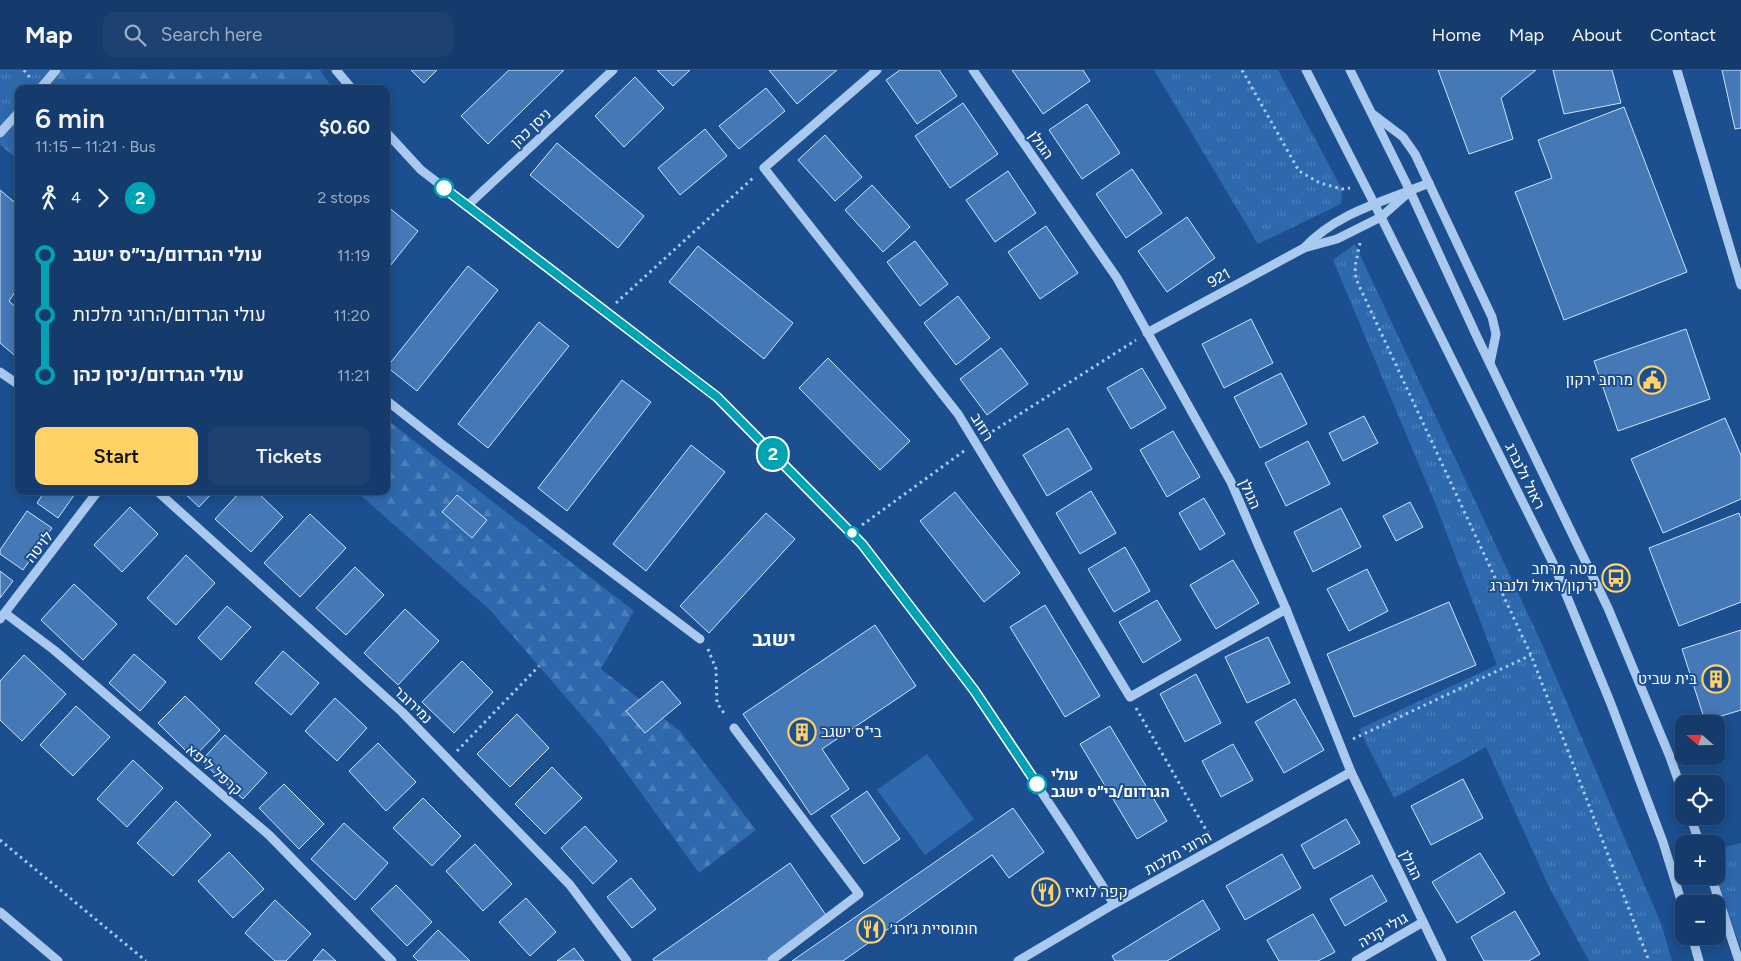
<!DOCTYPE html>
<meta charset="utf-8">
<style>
body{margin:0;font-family:Figtree,Heebo,sans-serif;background:#1d4271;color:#f1f3f6;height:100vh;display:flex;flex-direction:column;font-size:19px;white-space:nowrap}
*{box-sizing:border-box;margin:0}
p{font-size:16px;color:#9dadc1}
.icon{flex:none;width:28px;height:28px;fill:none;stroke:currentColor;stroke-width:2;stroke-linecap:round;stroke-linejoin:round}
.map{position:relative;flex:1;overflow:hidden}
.side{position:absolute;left:15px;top:15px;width:375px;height:410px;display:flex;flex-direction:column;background:#143b6b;border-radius:10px;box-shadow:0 2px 12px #0003,0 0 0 1px #33557e}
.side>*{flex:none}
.badge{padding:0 10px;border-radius:16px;font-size:18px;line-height:32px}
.needle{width:32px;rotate:290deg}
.controls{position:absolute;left:1675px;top:645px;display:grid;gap:10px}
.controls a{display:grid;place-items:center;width:50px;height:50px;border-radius:10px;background:#143b6b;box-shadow:0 2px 12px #0003,0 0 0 1px #33557e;font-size:25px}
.map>.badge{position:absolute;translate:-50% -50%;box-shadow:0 0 0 2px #fff}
.legs{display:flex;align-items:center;gap:8px;height:55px;padding:0 20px;font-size:16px}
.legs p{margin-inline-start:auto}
.head{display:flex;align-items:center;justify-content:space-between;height:85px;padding:0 20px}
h1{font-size:28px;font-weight:600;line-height:38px}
.primary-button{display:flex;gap:10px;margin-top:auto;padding:10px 20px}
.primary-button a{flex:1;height:58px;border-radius:10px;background:#ffd166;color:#111;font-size:20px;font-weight:600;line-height:58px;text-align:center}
.primary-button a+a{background:#1d4271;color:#f1f3f6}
ul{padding:0 20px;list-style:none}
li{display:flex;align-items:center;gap:18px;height:60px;font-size:19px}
li i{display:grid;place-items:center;width:8px;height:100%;margin:0 6px;background:currentColor}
li i::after{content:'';width:12px;height:12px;margin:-6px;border:4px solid;border-radius:50%;background:#143b6b}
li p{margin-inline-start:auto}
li:first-child i{background:linear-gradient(#0000 50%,currentColor 0)}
li:last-child i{background:linear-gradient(currentColor 50%,#0000 0)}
header{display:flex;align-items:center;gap:30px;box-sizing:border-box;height:70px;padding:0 25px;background:#143b6b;border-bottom:1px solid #33557e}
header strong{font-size:24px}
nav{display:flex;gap:28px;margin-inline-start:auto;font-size:18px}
.search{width:350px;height:45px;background:#1d4271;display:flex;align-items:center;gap:12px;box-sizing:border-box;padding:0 18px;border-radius:10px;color:#9dadc1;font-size:19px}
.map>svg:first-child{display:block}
</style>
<header>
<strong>Map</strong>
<div class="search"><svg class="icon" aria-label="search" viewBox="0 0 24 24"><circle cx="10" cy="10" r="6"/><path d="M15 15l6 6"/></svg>Search here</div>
<nav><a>Home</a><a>Map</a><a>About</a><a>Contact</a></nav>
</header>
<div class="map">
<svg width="1741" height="891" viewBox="0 0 1741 891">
<defs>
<pattern id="forest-firs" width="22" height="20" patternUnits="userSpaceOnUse" patternTransform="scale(1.25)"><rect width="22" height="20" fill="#2e69ad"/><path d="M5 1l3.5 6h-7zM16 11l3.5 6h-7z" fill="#4d80b9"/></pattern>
<pattern id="park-tufts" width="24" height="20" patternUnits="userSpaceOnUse" patternTransform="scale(1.25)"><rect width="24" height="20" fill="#2e69ad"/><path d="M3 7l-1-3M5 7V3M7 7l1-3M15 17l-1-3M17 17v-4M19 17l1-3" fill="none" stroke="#4d80b9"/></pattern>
</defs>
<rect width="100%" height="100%" fill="#1b4f8f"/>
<polygon fill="#2e69ad" points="927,684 974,749 925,785 877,720"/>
<g fill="url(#forest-firs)">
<polygon points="55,0 320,0 333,19 38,19"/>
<polygon points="19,41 19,90 0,75 0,62"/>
<polygon points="386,349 634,541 601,599 680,661 756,760 699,803 602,669 491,541 356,421 386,421"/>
</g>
<g fill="url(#park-tufts)">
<polygon points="0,0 56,0 39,19 19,19 19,42 0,63"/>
<polygon points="1154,0 1278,0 1342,119 1341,134 1258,174"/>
<polygon points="1355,174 1541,572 1662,856 1672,891 1589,891 1549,817 1486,677 1394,728 1359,659 1497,595 1435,433 1333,190"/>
<polygon points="1741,773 1741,878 1712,806 1716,806 1716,779"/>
</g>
<g fill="#4478b7" stroke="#cfe3fa">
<polygon points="411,0 437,0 424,13"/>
<polygon points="509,0 564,0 488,74 461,46"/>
<polygon points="657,0 690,0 673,16"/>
<polygon points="769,0 837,0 797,34"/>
<polygon points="900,0 939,0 957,26 917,54 886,10"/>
<polygon points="1012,0 1083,0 1090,11 1043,44"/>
<polygon points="1438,0 1536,0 1501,28 1513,69 1469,84"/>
<polygon points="1553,0 1612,0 1621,33 1564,44"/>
<polygon points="1722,0 1741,0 1741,58 1735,59"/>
<polygon points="635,7 664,38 624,77 595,46"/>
<polygon points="766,18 785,41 739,79 719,56"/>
<polygon points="963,33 998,84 950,118 915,66"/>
<polygon points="1087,34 1120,83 1082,109 1049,60"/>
<polygon points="1624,37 1687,202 1564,250 1515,122 1552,108 1538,70"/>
<polygon points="705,59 727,86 680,125 658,98"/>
<polygon points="825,65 862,107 835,131 798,90"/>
<polygon points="557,73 644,146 618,178 530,105"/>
<polygon points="1132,99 1162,143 1126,168 1096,124"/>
<polygon points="1008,101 1036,143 995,172 966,130"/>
<polygon points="872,115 910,157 883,182 845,140"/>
<polygon points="0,120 19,136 19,216 9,231 19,240 19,289 0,273"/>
<polygon points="388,137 418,161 386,201 386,139"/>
<polygon points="1187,147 1215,188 1167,222 1138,181"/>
<polygon points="1046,156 1078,203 1040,229 1008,182"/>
<polygon points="915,171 948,214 920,236 887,192"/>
<polygon points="698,176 793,253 764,289 669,212"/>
<polygon points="468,196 498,220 417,321 387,297"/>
<polygon points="958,226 990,268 956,295 924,253"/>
<polygon points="1251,249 1273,293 1224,318 1202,274"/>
<polygon points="539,252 569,276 488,378 458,354"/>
<polygon points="1686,259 1710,329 1618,361 1594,291"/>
<polygon points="1001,278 1028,314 987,345 960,309"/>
<polygon points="828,288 910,371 880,400 799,318"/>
<polygon points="1142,298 1166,338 1131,359 1107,318"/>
<polygon points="1281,303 1307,354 1260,378 1234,327"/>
<polygon points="622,310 651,332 567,441 538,418"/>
<polygon points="1364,346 1378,373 1343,391 1329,363"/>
<polygon points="1725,348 1741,385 1741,429 1663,463 1631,389"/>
<polygon points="1068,358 1092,399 1047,426 1023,385"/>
<polygon points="1173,361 1200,407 1167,427 1140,380"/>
<polygon points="1308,371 1330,414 1286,436 1265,393"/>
<polygon points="691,375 725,402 646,501 613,474"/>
<polygon points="45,421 77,421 58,448 37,433"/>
<polygon points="182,421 214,421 199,437"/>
<polygon points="241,421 256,421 283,447 251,482 215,449"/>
<polygon points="1091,421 1116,463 1080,484 1056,443"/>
<polygon points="955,422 1020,503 984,532 920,451"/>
<polygon points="457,425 487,450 472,468 442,442"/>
<polygon points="1204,428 1225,464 1200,480 1179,443"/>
<polygon points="1410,432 1423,457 1396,471 1383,446"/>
<polygon points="130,437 158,464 122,502 94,475"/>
<polygon points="1341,438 1361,477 1313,502 1294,462"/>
<polygon points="27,441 52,458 23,500 0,484 0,480"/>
<polygon points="766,443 795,469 709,563 680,536"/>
<polygon points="1739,443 1741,449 1741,532 1679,556 1649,478"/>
<polygon points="310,444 346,478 300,527 264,493"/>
<polygon points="1125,477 1150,521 1114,542 1088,499"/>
<polygon points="186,485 215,513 176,555 147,528"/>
<polygon points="1233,490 1259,533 1216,559 1190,515"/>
<polygon points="355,497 384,525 346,565 316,538"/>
<polygon points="1367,499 1388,541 1349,561 1327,519"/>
<polygon points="0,501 13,511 0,528"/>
<polygon points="74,514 117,554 83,590 41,550"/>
<polygon points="1157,530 1181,570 1143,593 1119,552"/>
<polygon points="1449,532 1476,595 1354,647 1327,584"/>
<polygon points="1045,535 1100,626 1065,647 1010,557"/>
<polygon points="227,536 251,557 221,590 198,568"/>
<polygon points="405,539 439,571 398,615 364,583"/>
<polygon points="875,555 916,616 822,679 849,719 811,745 743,644"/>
<polygon points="1741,560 1741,640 1705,651 1682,579"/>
<polygon points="1268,567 1290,613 1247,633 1225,587"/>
<polygon points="283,581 319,613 291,645 255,613"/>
<polygon points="134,584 166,612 140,641 109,613"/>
<polygon points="24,585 66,624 22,671 0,650 0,611"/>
<polygon points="462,591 493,622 454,663 422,632"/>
<polygon points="1196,604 1221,653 1185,672 1160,624"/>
<polygon points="662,611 681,633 645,663 626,641"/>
<polygon points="185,626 220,660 193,688 158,653"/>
<polygon points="335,628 367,658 337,691 305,661"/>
<polygon points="1295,629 1324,680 1284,703 1255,652"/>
<polygon points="76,636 110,667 73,706 40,675"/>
<polygon points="517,644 549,678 510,717 477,684"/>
<polygon points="1110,656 1167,751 1137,769 1080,674"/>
<polygon points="225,665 267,703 243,729 201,691"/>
<polygon points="378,673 416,712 386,741 349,701"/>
<polygon points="1233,674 1253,710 1221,727 1202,691"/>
<polygon points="133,690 163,718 127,757 97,729"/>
<polygon points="552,697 582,728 545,764 515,734"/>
<polygon points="1463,709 1483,748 1431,775 1411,736"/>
<polygon points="284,714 324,754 299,779 259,738"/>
<polygon points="867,721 900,769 864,794 831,746"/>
<polygon points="423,728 461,766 432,796 393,758"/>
<polygon points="176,731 211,765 173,806 137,773"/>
<polygon points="1013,738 1044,782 1009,808 992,785 843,891 792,891"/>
<polygon points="1346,749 1360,773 1314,799 1301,775"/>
<polygon points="344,753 388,793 355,830 311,789"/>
<polygon points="585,756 617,791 593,814 561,778"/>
<polygon points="475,774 512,814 483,841 446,801"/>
<polygon points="229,782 264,819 233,848 198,811"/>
<polygon points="1480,783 1505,823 1457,853 1432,812"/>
<polygon points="1282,784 1301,818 1245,850 1226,816"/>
<polygon points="790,793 830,851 773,891 654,891 653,889"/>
<polygon points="1372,805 1387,831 1345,856 1330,829"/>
<polygon points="631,808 656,839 632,858 607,827"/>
<polygon points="396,815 432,852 407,876 371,839"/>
<polygon points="526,828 556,862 530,886 499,852"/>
<polygon points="275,830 311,864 286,891 275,891 245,863"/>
<polygon points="1203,830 1220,859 1167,891 1115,891 1112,886"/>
<polygon points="1515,841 1540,884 1529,891 1484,891 1471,867"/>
<polygon points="1313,844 1335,882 1318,891 1279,891 1267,870"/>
<polygon points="438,860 470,891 418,891 413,886"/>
<polygon points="574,878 584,891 557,891"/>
<polygon points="323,879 336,891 313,891"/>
</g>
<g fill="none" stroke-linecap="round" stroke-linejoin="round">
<g stroke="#a9c9ee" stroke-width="3" stroke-dasharray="2.5 4" stroke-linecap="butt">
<polyline points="24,0 31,9"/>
<polyline points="1242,0 1299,101 1320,113 1342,119 1350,118"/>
<polyline points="1360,173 1355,197 1356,209 1531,585 1649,891"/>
<polyline points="616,233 753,108"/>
<polyline points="987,365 1136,270"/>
<polyline points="862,455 964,381"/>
<polyline points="708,579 716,599 717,633 726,646"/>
<polyline points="1136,638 1209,765"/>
<polyline points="1353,669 1531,585"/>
<polyline points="457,681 539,596"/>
<polyline points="0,770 146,891"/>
</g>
<g stroke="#a9c9ee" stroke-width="9">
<polyline points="336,0 352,19"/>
<polyline points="877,0 764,98 958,344 1130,627 1286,539"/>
<polyline points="973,0 1117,208 1231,412 1286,539 1351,702 1442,891"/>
<polyline points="1306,0 1381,147 1554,495 1611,634 1663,772 1684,840"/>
<polyline points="1350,0 1410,121 1478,269 1608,538 1670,687 1684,727"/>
<polyline points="1677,0 1741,215"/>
<polyline points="40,19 56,0"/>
<polyline points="1374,45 1403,67 1415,84 1492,247 1496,264 1490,293"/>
<polyline points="386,62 421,100 717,327 862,474 974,620 1068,762 1114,834"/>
<polyline points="0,63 19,42"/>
<polyline points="467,136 613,0"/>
<polyline points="1304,178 1337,169 1381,147 1408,123"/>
<path d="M 1147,263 L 1304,178 C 1337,142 1386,131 1429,113"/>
<polyline points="0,302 19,315"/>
<polyline points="386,330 443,375 700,569"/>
<polyline points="157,421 402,642 570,815 627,891"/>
<polyline points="5,543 54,580 269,765 392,891"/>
<polyline points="0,549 98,421"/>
<polyline points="734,658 859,824 772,890 772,891"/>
<polyline points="1690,746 1700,774"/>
<polyline points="1711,806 1739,891"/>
<polyline points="0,842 58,891"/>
<polyline points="1692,866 1699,891"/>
<polyline points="1018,891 1114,834 1351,702"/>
<polyline points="1356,891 1423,852"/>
</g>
</g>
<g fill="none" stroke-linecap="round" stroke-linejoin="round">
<g stroke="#fff" stroke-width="11">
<polyline id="line-1" points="444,118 717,327 862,474 974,620 1037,714"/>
</g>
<use href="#line-1" stroke="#00a3b4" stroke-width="8"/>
</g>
<defs>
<g id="civic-ring" transform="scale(1.4375)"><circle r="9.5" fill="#1b4f8f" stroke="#ffd166" stroke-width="1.5"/><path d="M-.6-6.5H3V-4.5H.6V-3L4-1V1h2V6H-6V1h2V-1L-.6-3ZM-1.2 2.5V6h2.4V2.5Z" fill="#ffd166"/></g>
<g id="bus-ring" transform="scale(1.4375)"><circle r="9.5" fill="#1b4f8f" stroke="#ffd166" stroke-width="1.5"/><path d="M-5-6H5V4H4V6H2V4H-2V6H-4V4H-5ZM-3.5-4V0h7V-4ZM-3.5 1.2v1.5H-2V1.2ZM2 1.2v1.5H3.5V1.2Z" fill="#ffd166"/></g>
<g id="building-ring" transform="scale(1.4375)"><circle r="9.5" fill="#1b4f8f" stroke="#ffd166" stroke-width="1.5"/><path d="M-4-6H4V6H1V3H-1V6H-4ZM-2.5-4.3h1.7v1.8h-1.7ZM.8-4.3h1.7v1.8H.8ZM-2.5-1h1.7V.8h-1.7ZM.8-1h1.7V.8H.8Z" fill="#ffd166"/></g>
<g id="restaurant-ring" transform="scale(1.4375)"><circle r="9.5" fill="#1b4f8f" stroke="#ffd166" stroke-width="1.5"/><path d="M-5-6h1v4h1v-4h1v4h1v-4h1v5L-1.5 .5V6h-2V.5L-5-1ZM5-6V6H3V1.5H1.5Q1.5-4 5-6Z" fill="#ffd166"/></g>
</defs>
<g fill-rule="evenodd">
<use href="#civic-ring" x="1652" y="310"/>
<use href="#bus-ring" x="1616" y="508"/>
<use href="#building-ring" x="1716" y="609"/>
<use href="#building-ring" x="802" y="662"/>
<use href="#restaurant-ring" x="1046" y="822"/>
<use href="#restaurant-ring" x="871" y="859"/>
</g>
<g fill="#fff" stroke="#00a3b4" stroke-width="2.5">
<circle cx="444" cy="118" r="9"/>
<circle cx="852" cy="463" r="6"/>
<circle cx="1037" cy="714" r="9"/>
</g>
<g text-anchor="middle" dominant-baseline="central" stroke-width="4" stroke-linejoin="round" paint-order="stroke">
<g font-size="15" fill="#fff" stroke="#1b4f8f">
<text transform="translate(531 58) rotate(-43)">ניסן כהן</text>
<text transform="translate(1041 75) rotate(55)">הגולן</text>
<text transform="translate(1219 208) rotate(-29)">921</text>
<text transform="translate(982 357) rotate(59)">רוזוב</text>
<text transform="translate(1525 406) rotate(64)">ראול ולנברג</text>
<text transform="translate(1250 424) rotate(66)">הגולן</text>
<text transform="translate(39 477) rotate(-52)">לויטה</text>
<text transform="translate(413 635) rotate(44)">נמירובר</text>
<text transform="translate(214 700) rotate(41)">קרפל ליפא</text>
<text transform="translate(1178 783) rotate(-29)">הרוגי מלכות</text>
<text transform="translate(1411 795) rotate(64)">הגולן</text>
<text transform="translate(1383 860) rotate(-30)">גולי קניה</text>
</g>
<g font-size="15" fill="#fff" stroke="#1b4f8f" text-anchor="end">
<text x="1633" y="310">מרחב ירקון</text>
<text x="1597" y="499">מטה מרחב<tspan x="1597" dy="17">ירקון/ראול ולנברג</tspan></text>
<text x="1697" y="609">בית שביט</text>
<text x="821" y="662" text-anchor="start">בי"ס ישגב</text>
<text x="1065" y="822" text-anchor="start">קפה לואיז</text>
<text x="890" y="859" text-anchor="start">חומוסיית ג׳ורג׳</text>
</g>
<g font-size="15" font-weight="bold" fill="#fff" stroke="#1b4f8f" text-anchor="start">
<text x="1051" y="705">עולי<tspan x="1051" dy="17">הגרדום/בי״ס ישגב</tspan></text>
</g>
<g font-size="20" font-weight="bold" fill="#fff" stroke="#1b4f8f">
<text x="774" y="569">ישגב</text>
</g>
</g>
</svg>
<div class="controls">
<a><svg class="needle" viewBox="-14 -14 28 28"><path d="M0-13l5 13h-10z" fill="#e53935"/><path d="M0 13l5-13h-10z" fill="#9dadc1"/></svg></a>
<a><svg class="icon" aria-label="locate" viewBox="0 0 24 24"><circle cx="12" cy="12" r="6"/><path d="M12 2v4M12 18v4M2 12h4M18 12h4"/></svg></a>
<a>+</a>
<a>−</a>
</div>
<b class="badge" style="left:773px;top:384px;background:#00a3b4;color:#fff">2</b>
<section class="side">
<div class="head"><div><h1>6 min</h1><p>11:15 – 11:21 · Bus</p></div><b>$0.60</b></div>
<div class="legs"><svg class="icon" aria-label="walk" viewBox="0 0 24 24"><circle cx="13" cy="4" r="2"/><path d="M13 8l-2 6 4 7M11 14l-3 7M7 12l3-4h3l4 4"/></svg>4<svg class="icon" aria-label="forward" viewBox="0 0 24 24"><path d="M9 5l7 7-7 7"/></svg><b class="badge" style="background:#00a3b4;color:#fff">2</b><p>2 stops</p></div>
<ul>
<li><i style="color:#00a3b4"></i><b>עולי הגרדום/בי״ס ישגב</b><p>11:19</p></li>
<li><i style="color:#00a3b4"></i><span>עולי הגרדום/הרוגי מלכות</span><p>11:20</p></li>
<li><i style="color:#00a3b4"></i><b>עולי הגרדום/ניסן כהן</b><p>11:21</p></li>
</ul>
<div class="primary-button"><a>Start</a><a>Tickets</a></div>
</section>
</div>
